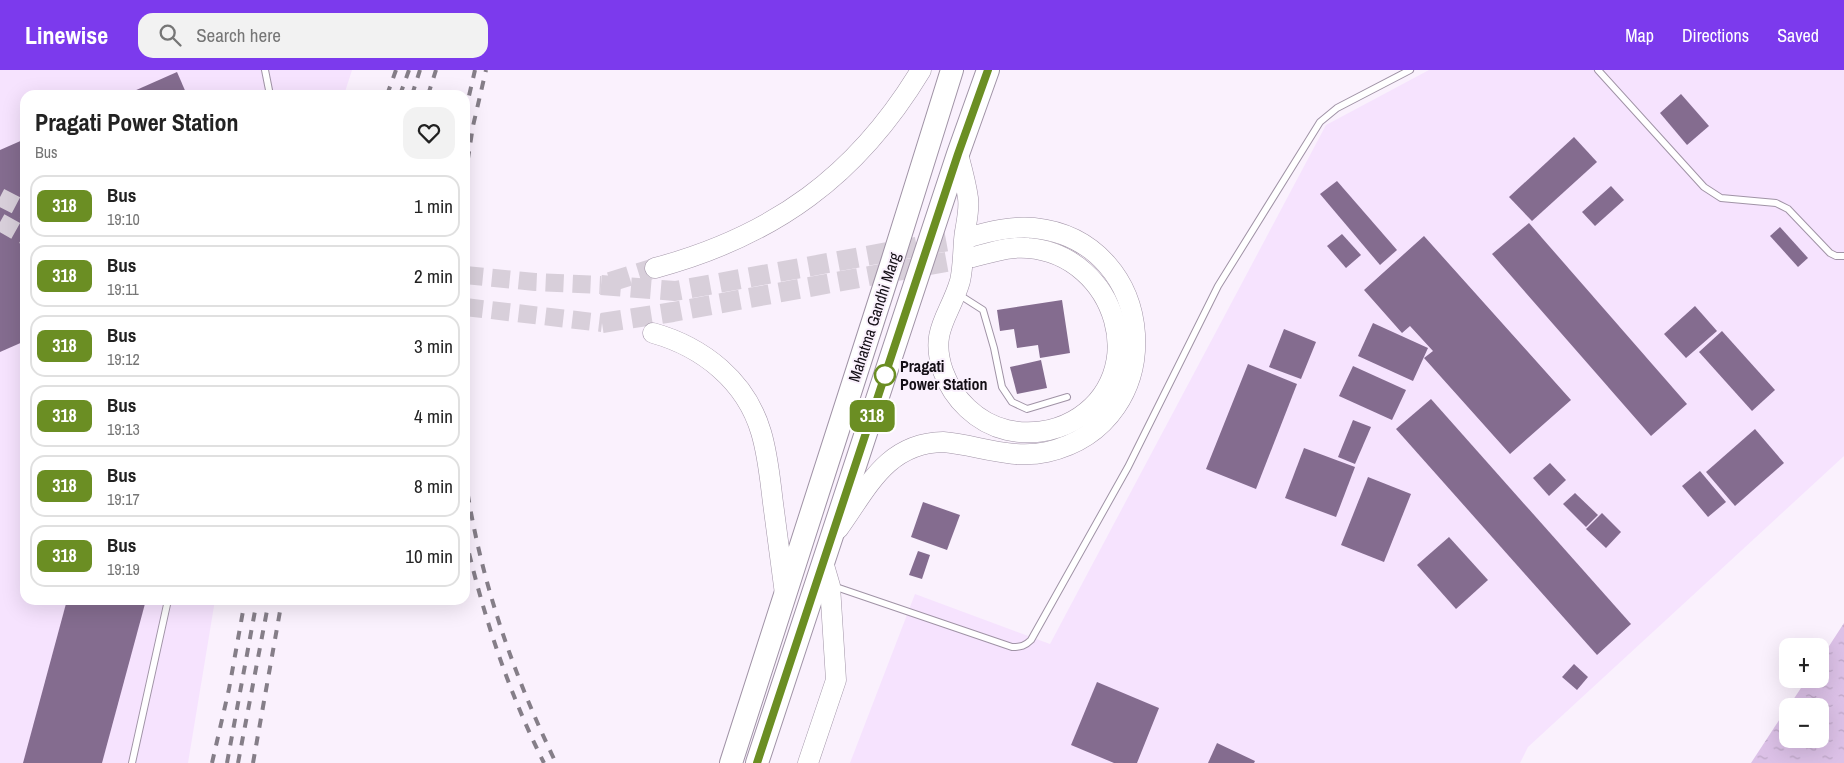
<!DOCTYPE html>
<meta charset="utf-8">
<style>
body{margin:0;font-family:"Archivo Narrow",sans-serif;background:#f2f2f2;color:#222;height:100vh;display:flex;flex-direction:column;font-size:19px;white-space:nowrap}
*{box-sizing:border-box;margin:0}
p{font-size:16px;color:#767676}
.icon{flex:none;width:28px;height:28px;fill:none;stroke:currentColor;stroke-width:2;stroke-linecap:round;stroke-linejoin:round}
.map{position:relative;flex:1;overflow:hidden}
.details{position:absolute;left:20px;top:20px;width:450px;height:515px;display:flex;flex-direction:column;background:#fff;border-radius:15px;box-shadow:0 5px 20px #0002}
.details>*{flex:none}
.badge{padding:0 10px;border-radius:8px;font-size:18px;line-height:32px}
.fabs{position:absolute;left:1779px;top:568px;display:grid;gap:10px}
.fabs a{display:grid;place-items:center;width:50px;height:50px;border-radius:10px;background:#fff;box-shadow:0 5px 20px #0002;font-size:25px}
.map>.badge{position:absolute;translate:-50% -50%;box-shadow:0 0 0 2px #fff}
.round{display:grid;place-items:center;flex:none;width:52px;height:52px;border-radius:15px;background:#f2f2f2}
.summary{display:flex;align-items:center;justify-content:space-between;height:85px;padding:0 15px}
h1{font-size:24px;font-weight:800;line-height:38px}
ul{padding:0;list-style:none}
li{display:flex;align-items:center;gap:15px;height:62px;margin:0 10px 8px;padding:0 5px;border:2px solid #e0e0e0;border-radius:15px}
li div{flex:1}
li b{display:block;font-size:19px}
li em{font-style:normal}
li .badge{min-width:55px;font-weight:700;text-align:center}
header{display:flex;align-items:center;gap:30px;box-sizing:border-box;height:70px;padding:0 25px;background:#7c3aed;color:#fff}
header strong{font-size:24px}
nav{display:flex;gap:28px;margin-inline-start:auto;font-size:18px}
.search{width:350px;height:45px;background:#f2f2f2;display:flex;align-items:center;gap:12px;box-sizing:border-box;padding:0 18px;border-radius:15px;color:#767676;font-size:19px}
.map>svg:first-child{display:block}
</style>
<header>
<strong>Linewise</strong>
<div class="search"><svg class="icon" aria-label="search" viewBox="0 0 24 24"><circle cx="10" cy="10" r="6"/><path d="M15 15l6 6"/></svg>Search here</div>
<nav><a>Map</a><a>Directions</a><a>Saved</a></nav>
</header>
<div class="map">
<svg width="1844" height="693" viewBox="0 0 1844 693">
<defs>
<pattern id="water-ripples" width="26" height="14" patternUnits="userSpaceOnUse" patternTransform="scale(1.25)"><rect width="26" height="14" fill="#dcc1e7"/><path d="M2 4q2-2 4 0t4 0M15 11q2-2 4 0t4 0" fill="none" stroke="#bca5c5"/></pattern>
</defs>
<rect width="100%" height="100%" fill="#faf1fd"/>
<g fill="#f6e3fe">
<polygon points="0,0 352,0 344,25 25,25 25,530 215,530 188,693 0,693"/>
<polygon points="1429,0 1844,0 1844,386 1528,677 1520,693 850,693 915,524 1050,574 1326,55"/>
</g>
<polygon fill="url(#water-ripples)" points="1844,553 1844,693 1751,693 1787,638 1788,669 1820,669 1820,636 1789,636 1807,609 1820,609 1820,590"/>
<g fill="#846c8f">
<polygon points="177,2 187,25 125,25"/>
<polygon points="1681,24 1709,56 1687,75 1660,43"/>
<polygon points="1574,67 1597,92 1532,151 1509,127"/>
<polygon points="25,69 25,271 0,282 0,80"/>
<polygon points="1337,111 1397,180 1380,195 1320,124"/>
<polygon points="1611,116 1624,130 1595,156 1582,142"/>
<polygon points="1529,153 1687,334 1651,366 1492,184"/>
<polygon points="1780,157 1808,188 1798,197 1770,166"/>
<polygon points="1342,164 1361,185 1346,198 1327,176"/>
<polygon points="1424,166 1571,330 1510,384 1424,288 1433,281 1410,256 1402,263 1364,220"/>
<polygon points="1062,230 1070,283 1040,288 1038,275 1017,278 1014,259 1000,261 997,240"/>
<polygon points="1695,236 1717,261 1686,288 1664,264"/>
<polygon points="1373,253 1428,278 1413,311 1358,286"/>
<polygon points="1284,259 1316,272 1301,309 1269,297"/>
<polygon points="1722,261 1775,320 1752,341 1699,282"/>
<polygon points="1041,290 1047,318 1017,324 1010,297"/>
<polygon points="1248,294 1297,314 1256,419 1206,399"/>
<polygon points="1353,296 1406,320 1392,350 1339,326"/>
<polygon points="1431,329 1631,554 1597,585 1396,359"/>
<polygon points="1353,350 1371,357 1355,394 1338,387"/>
<polygon points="1755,359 1784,393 1735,436 1706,402"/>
<polygon points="1304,378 1355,397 1336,447 1285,428"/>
<polygon points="1550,393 1566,410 1549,426 1533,408"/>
<polygon points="1700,401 1726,432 1708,447 1682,416"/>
<polygon points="1368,407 1411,424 1384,492 1341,475"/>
<polygon points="1575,423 1598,445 1586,457 1563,434"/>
<polygon points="923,432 960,445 947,480 911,467"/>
<polygon points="1602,443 1621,462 1606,478 1586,459"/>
<polygon points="1449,467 1488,510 1456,539 1417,495"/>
<polygon points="918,481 930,485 922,509 909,505"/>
<polygon points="67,530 146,530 102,693 23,693"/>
<polygon points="1574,594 1588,607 1577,620 1562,607"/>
<polygon points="1097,612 1159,638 1137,693 1114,693 1071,675"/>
<polygon points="1217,673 1255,691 1254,693 1208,693"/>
</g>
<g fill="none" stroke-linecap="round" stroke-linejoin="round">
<g stroke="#d8cfda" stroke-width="18" stroke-dasharray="18 9" stroke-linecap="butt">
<polyline points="0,127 25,140"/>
<polyline points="0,152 25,166"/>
<polyline points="465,205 535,212 601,215"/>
<polyline points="465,237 602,253"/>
</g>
<g stroke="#d8cfda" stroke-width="20" stroke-dasharray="20 10" stroke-linecap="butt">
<polyline points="610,212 655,198"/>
<polyline points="601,215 675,221 970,167"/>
<polyline points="602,253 673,242 973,187"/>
</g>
<g stroke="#a093a6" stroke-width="8">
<g id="lane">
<polyline points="265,0 270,25"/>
<polyline points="1598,0 1704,117 1721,128 1776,133 1788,139 1830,183 1836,186 1844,186"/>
<polyline points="958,224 983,240 994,278 1002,317 1012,332 1027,339 1067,327"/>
<path d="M 833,516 L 1012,577 C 1021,577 1025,576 1031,570 L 1128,397 L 1218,216 L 1320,52 L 1337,38 L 1410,0"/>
<polyline points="132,693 168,530"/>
</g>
</g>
<g stroke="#a093a6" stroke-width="21">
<g id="primary">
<path d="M 958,84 C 962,99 966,113 968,128 C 970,141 965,157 964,170 C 963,183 963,198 960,211 C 950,246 929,260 943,301 C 953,329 977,353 1007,360 C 1029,365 1053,362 1073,351 C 1154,305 1116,185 1028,178 C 1009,176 991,183 973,187"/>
<path d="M 655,198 C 774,166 857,106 921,0"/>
<path d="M 653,263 C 703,277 746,311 761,362 C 768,385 770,409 773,433 C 777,464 781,494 785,524"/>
<path d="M 838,459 C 867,419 886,373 943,372 C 978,375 1011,390 1047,382 C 1173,353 1160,171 1034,158 C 1012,156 991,161 970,167"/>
<polyline points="808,693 836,610 830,516 823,492"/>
</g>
</g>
<g stroke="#a093a6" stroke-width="24">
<g id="highway">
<polyline points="731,693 892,192 952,0"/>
<polyline points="757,693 958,84 988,0"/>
</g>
</g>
<use href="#lane" stroke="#fff" stroke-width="6"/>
<use href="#primary" stroke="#fff" stroke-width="20"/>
<use href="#highway" stroke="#fff" stroke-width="22"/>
<g stroke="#857e88" stroke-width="4" stroke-dasharray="9 9" stroke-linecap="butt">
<polyline points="387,25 396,0"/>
<polyline points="400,25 409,0"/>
<polyline points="412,25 420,0"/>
<polyline points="428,25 436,0"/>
<polyline points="465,43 475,0"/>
<polyline points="465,108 473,56 486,0"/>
<path d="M 465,406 C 479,506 512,602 556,693"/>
<path d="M 465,466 C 483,545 508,621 544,693"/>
<polyline points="212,693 229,619 245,530"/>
<polyline points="227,693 257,530"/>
<polyline points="238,693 269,530"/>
<polyline points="253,693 282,530"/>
</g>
</g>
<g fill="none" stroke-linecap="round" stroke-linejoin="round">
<g stroke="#fff" stroke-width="11">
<polyline id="line" points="757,693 958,84 988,0"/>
</g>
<use href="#line" stroke="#6b8e23" stroke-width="8"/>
</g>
<circle fill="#fff" stroke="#6b8e23" stroke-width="2.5" cx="885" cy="305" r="10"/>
<g text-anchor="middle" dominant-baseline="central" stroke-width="4" stroke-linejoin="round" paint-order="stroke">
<g font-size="16" fill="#140f16" stroke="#faf1fd">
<text transform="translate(874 247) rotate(-72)">Mahatma Gandhi Marg</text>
</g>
<g font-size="16" font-weight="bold" fill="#140f16" stroke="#faf1fd" text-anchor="start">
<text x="900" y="296">Pragati<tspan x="900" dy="18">Power Station</tspan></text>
</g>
</g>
</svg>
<div class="fabs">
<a>+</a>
<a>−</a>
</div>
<b class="badge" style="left:872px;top:346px;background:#6b8e23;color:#fff">318</b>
<section class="details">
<div class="summary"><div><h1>Pragati Power Station</h1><p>Bus</p></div><a class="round"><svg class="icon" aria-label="heart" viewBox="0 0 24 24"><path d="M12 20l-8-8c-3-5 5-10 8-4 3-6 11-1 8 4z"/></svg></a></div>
<ul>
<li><span class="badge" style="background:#6b8e23;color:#fff">318</span><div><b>Bus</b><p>19:10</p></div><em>1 min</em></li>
<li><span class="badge" style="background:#6b8e23;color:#fff">318</span><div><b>Bus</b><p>19:11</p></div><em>2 min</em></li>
<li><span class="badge" style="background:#6b8e23;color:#fff">318</span><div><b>Bus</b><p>19:12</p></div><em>3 min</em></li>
<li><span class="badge" style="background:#6b8e23;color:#fff">318</span><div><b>Bus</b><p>19:13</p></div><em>4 min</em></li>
<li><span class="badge" style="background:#6b8e23;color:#fff">318</span><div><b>Bus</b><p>19:17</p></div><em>8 min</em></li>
<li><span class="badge" style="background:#6b8e23;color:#fff">318</span><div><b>Bus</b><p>19:19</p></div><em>10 min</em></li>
</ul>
</section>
</div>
